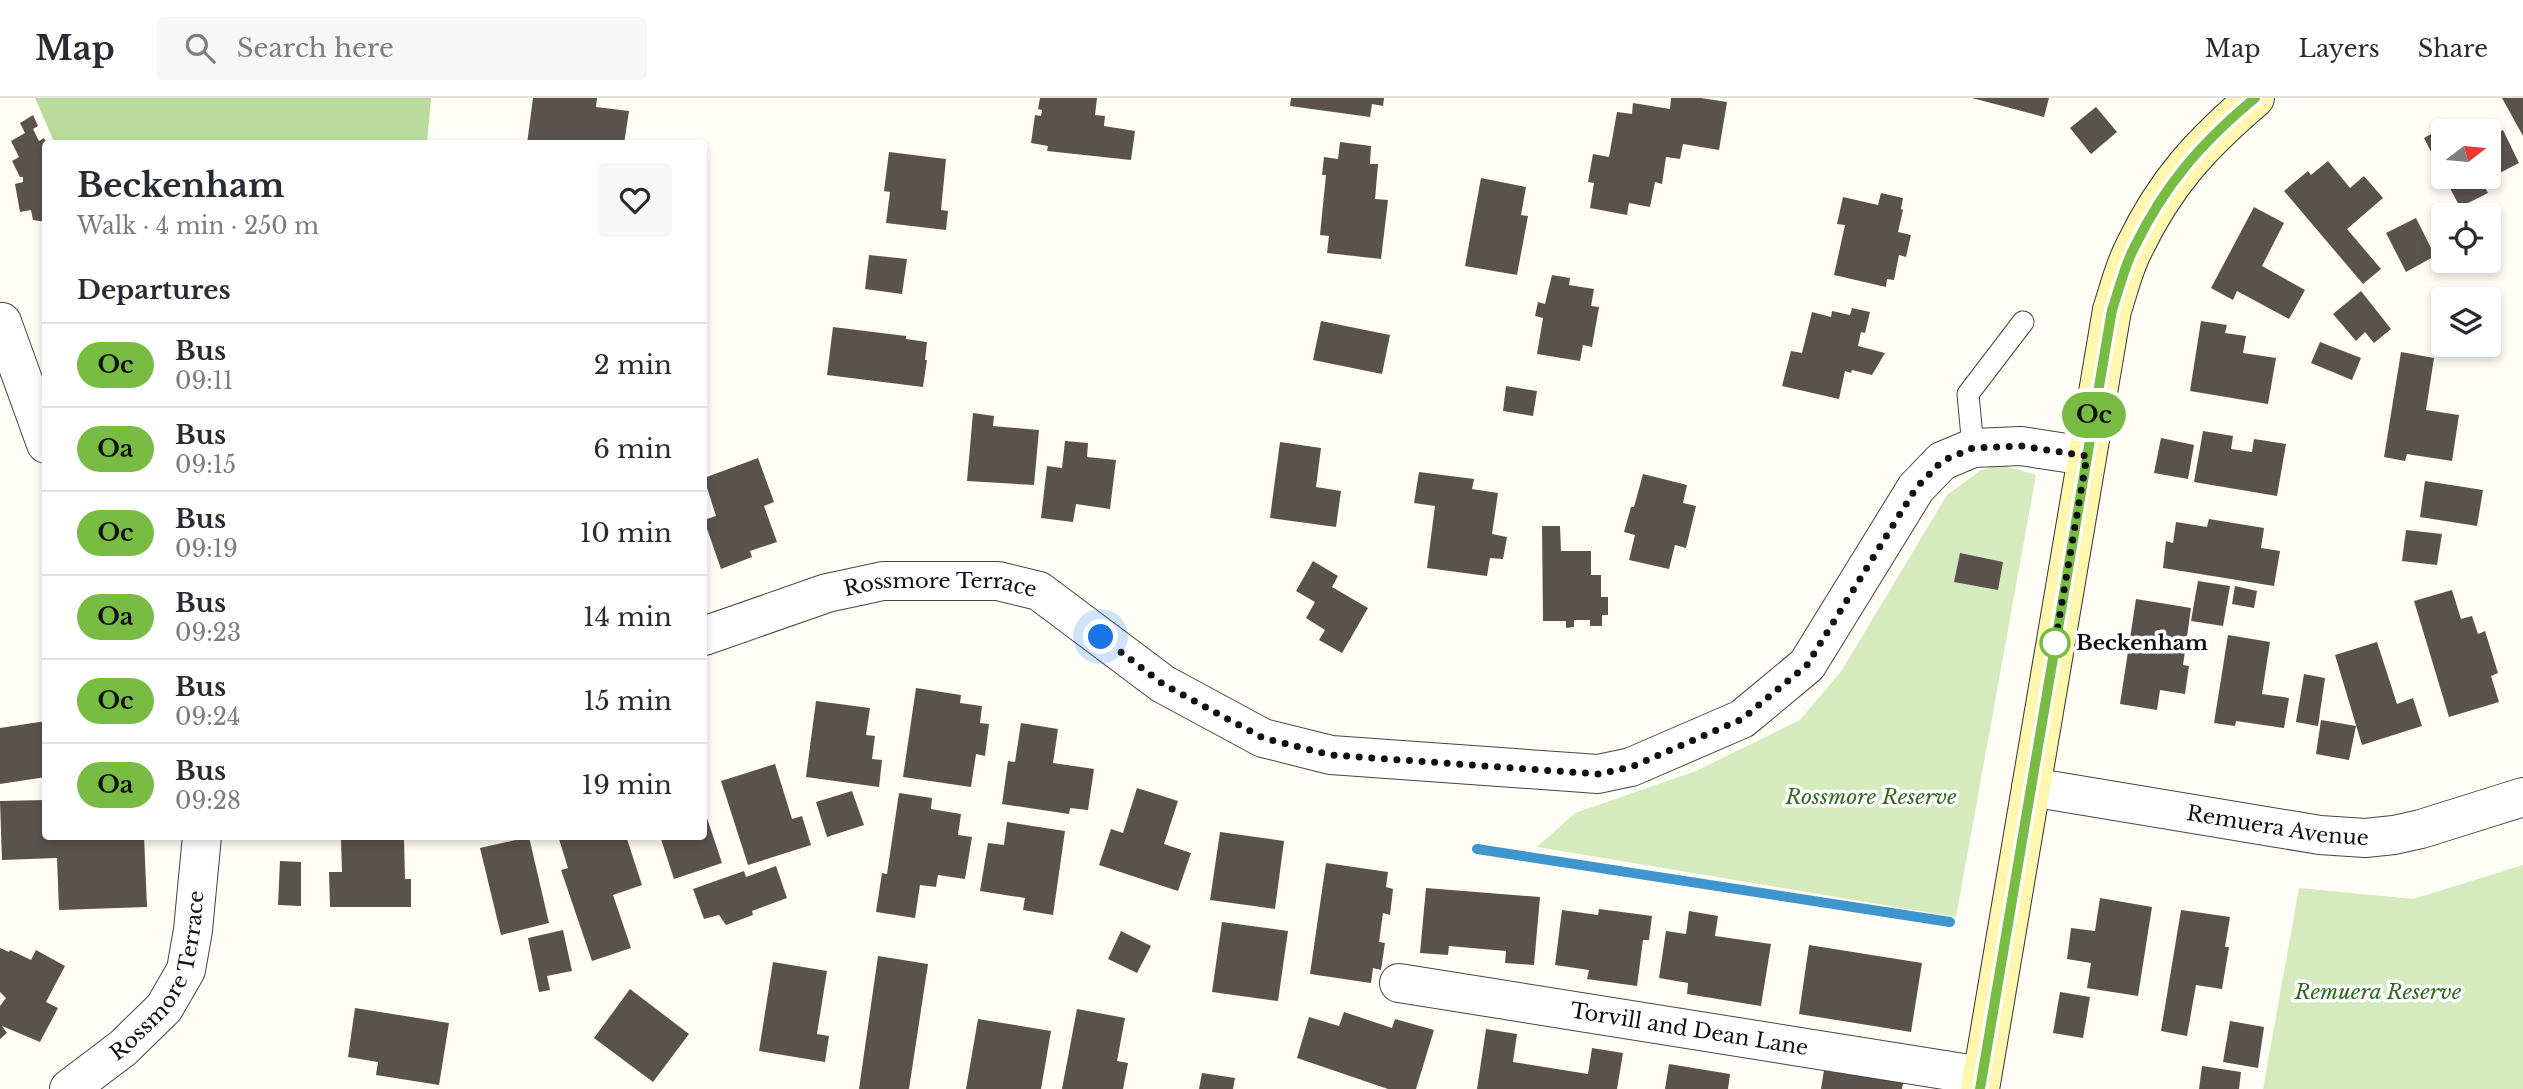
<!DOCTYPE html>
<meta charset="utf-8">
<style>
body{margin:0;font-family:"Libre Baskerville",serif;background:#f7f7f7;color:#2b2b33;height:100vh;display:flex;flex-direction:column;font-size:26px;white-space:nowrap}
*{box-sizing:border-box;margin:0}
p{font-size:23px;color:#7c7c81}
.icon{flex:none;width:38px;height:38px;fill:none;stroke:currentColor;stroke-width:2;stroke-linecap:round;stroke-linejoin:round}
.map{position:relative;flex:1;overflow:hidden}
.drawer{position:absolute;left:42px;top:42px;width:665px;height:700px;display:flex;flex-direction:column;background:#fff;border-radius:7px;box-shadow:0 4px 10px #0003}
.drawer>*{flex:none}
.badge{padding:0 14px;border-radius:23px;font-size:24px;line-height:46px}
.needle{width:46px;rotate:74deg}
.tools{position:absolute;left:2431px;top:21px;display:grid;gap:14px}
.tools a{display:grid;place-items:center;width:70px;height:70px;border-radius:7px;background:#fff;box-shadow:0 4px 10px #0003;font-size:35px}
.you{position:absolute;width:35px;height:35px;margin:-18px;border:5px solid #fff;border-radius:50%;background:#1a73e8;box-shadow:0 0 0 10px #1a73e833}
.map>.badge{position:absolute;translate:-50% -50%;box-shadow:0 0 0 4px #fff}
h2{padding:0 35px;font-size:26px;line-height:63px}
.round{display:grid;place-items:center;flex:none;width:74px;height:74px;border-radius:7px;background:#f7f7f7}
.headline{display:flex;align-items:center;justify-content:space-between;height:119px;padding:0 35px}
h1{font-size:33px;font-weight:700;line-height:52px}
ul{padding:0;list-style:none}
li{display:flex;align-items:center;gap:21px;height:84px;padding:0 35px;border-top:2px solid #e1e1e2}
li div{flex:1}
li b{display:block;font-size:26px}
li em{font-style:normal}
li .badge{min-width:77px;font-weight:700;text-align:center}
header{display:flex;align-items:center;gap:42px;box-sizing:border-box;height:98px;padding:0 35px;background:#fff;border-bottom:2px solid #e1e1e2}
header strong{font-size:33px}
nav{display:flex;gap:38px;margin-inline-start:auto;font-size:24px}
.search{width:490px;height:63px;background:#f7f7f7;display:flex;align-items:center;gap:18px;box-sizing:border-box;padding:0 24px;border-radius:7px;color:#7c7c81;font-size:26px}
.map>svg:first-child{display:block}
</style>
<header>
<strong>Map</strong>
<div class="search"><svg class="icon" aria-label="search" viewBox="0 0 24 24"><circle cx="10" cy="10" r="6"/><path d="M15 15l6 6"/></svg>Search here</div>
<nav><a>Map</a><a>Layers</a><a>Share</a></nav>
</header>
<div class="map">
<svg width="2523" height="991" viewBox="0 0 2523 991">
<rect width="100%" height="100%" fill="#fffdf5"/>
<g fill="#d5ebbd">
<polygon points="2001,367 2036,377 1956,819 1537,749 1575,715 1696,673 1800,622 1842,572 1947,397 1981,372"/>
<polygon points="2523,767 2523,991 2263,991 2299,790 2413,801"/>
</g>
<polygon fill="#b9dc9c" points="35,0 431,0 427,45 55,46"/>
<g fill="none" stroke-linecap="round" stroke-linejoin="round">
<polyline stroke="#3f96cf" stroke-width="10" points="1477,751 1950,824"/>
</g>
<g fill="#5a524d">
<polygon points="533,0 597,0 596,9 629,13 624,46 527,46"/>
<polygon points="1040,0 1097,0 1095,17 1105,18 1104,28 1135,33 1131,62 1047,53 1048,48 1031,45 1035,17 1041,18 1042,12 1038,11"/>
<polygon points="1291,0 1384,0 1383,8 1372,6 1370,19 1290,8"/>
<polygon points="1671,0 1701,0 1727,4 1719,52 1683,46 1680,61 1666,59 1662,86 1655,84 1650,109 1629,105 1627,117 1590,110 1594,85 1588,84 1593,56 1609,59 1617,14 1632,16 1633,5 1670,11"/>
<polygon points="1972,0 2049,0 2044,19"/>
<polygon points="2502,0 2523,0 2523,38"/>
<polygon points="2096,9 2117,34 2091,56 2070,30"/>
<polygon points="33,17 38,28 33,31 39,43 44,40 47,46 45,50 46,124 33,122 31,112 20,114 15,86 23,84 23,79 20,79 12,63 19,59 11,43 25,35 20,25"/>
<polygon points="2451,25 2456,33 2443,33 2443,77 2424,40"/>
<polygon points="2503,32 2519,65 2482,84 2488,95 2460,109 2444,79 2488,79 2488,40"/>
<polygon points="1340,44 1371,48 1370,66 1378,66 1375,101 1388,102 1381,161 1327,155 1329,138 1320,137 1326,77 1322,77 1324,59 1338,61"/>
<polygon points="889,54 946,61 941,112 948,113 946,132 886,125 890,94 884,93"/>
<polygon points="2328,63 2350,90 2364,78 2383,100 2347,131 2381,171 2363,186 2284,93 2308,73 2311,77"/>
<polygon points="1481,80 1526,89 1521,117 1528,118 1517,177 1465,168"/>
<polygon points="1881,95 1903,100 1901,111 1903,112 1898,134 1911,137 1906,159 1899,157 1894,182 1887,181 1886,189 1834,177 1845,127 1837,126 1843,99 1878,107"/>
<polygon points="2254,109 2284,125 2262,168 2305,192 2289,221 2237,193 2233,202 2211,190"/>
<polygon points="2416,120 2435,158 2406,174 2386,135"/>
<polygon points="869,157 907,161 902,196 865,191"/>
<polygon points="1552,177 1570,180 1569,187 1594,191 1591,208 1599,209 1592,249 1583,247 1580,263 1537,256 1543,220 1535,218 1538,204 1545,206"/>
<polygon points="2361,193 2391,231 2374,245 2365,234 2356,243 2333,216"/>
<polygon points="1852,210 1870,214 1865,235 1861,234 1858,248 1885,255 1872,277 1852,272 1851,275 1845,273 1839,301 1782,288 1791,253 1802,255 1812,214 1831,219 1832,213 1850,217"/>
<polygon points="1321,223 1390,237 1382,276 1313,262"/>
<polygon points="2201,223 2227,227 2225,235 2246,238 2243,255 2276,260 2268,306 2190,293"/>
<polygon points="833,229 906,238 906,241 927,244 925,262 927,262 923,289 827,277"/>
<polygon points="2320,244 2361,260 2352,282 2311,265"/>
<polygon points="2401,254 2434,260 2426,312 2459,317 2452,363 2407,356 2405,363 2384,359"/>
<polygon points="1506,288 1537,293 1533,318 1503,313"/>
<polygon points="973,315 994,318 993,328 1039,332 1034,387 967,383"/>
<polygon points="2203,333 2233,338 2231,351 2252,354 2254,341 2286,346 2277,398 2194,384"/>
<polygon points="2161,340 2194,347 2188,381 2154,375"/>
<polygon points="1065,343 1088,345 1087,359 1116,362 1110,411 1076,406 1073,424 1041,420 1047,368 1062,370"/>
<polygon points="1280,344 1321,350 1316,389 1341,393 1336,429 1270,420"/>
<polygon points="758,360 774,404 764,408 777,444 750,453 752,459 721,471 704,422 716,418 704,380"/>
<polygon points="1419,374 1474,381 1472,391 1498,395 1492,436 1507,439 1503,461 1490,460 1487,478 1427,470 1435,408 1414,405"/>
<polygon points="1643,376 1687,387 1683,405 1696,408 1686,450 1675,447 1669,471 1629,462 1635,437 1624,434 1631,409 1634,409"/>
<polygon points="2425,383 2483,392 2477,428 2420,419"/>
<polygon points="2209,421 2264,430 2261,450 2280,453 2274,488 2163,470 2166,443 2173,445 2176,424 2207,429"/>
<polygon points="1542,428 1560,428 1561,453 1591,453 1591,477 1601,477 1601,499 1608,499 1608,517 1602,517 1602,528 1590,528 1590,522 1574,522 1574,529 1566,530 1566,523 1543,523"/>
<polygon points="2406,432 2442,436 2437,467 2402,463"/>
<polygon points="1960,455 2003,464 1998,492 1954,484"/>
<polygon points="1313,463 1338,478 1332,489 1368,510 1342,555 1319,542 1325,532 1306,520 1315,504 1296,493"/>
<polygon points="2198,483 2230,488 2223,528 2191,523"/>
<polygon points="2235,488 2257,493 2254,510 2232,506"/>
<polygon points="2452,492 2461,521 2472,518 2478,536 2485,533 2498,575 2491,578 2499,604 2449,619 2414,503"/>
<polygon points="2136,501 2191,510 2183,567 2189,568 2185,596 2160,592 2157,612 2120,606"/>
<polygon points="2228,537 2270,544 2262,596 2289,600 2284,630 2236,623 2235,628 2214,625"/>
<polygon points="2377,544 2397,606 2413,600 2422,628 2362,647 2335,557"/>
<polygon points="2304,576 2325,580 2318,628 2296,624"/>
<polygon points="916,590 961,597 960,605 982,608 980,625 989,626 985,658 976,656 971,689 903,679"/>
<polygon points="816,603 870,610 866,637 875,638 872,661 882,662 879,689 806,679"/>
<polygon points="2321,622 2356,628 2349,662 2316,656"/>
<polygon points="46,623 46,679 0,686 0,630"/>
<polygon points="1021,625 1058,631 1053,665 1094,671 1088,712 1070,710 1069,716 1002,706 1008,663 1015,664"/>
<polygon points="775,666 792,721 802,718 811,747 748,767 721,683"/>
<polygon points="1137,690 1178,703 1164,746 1191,755 1178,793 1099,767 1111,731 1123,735"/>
<polygon points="852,693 864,727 827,739 816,704"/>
<polygon points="899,695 932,700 931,711 961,716 958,737 972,739 965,781 938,777 936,789 920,787 915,820 876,814 882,775 887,776"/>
<polygon points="46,702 46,738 144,738 147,809 59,812 57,760 2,762 0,703"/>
<polygon points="704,711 722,765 674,781 660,738 704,738"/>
<polygon points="1007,724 1065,733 1053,817 1023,812 1025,800 980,793 988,745 1004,747"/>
<polygon points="1220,734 1284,743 1275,811 1210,802"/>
<polygon points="558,738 626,738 642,787 613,797 631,850 592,863 561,772 568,770"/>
<polygon points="529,739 549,825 501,837 480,750"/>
<polygon points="404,741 405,781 411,781 411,809 330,809 329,774 342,774 341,742"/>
<polygon points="280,763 301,764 301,808 278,807"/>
<polygon points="1326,765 1388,774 1386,789 1393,791 1390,817 1383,815 1379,844 1385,845 1381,872 1373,870 1371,885 1310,876"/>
<polygon points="776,768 787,800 752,813 753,817 726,827 719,817 704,821 693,791 744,773 746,779"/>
<polygon points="1426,790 1540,799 1534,867 1505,865 1506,853 1449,848 1448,857 1420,855"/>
<polygon points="2100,800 2152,809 2138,898 2087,890 2091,865 2067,861 2071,830 2095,833"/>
<polygon points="1599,811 1652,818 1649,842 1643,842 1637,888 1587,881 1589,872 1555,867 1562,812 1598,817"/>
<polygon points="2181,812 2230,819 2225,849 2229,849 2222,891 2196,887 2187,938 2161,933"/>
<polygon points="1689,813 1718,818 1715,838 1771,846 1761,908 1687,896 1688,885 1659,880 1666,833 1686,836"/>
<polygon points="1222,824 1288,833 1278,903 1212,894"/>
<polygon points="563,832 572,873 547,878 550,892 539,894 528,840"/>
<polygon points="1121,833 1151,848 1137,875 1108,861"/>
<polygon points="1809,847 1922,865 1911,934 1799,916"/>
<polygon points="0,850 9,854 10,852 31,862 36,852 65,868 46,904 58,910 40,944 2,928 7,935 0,941 0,908 6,900 0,894"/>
<polygon points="878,858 928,866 909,991 859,991"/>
<polygon points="773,864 827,873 817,936 829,938 825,964 759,953"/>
<polygon points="630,891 689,936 653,984 594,940"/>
<polygon points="2060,894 2090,899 2083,940 2053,935"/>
<polygon points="355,910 449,925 439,987 376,977 378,964 348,959"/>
<polygon points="1077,911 1125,920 1117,963 1128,965 1123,991 1062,991"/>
<polygon points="1344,914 1392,930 1395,921 1434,932 1416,991 1388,991 1297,960 1309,919 1339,928"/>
<polygon points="978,921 1051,933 1041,991 966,991"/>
<polygon points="2230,923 2264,929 2258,970 2223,964"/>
<polygon points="1486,931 1517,936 1513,964 1588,976 1592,950 1623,955 1617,991 1477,991"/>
<polygon points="1669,966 1730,976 1728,991 1665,991"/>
<polygon points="2202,968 2241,974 2239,991 2199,991"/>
<polygon points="1824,972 1903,985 1902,991 1821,991"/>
<polygon points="1202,975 1235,980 1233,991 1199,991"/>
</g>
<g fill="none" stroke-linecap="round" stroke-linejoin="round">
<g stroke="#444" stroke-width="23">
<polyline id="lane" points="1973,350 1968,296 2023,224"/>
</g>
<g stroke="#444" stroke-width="40">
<g id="street">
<polyline points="0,225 2,224 46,346"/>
<path id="s1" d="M 704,538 L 827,495 L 883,483 L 998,483 L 1039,493 L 1163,586 L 1263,640 L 1331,657 L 1598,676 L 1631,669 L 1742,621 L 1807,567 L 1916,390 L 1942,363 L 1973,350 L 2021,348 L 2086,358"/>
<path id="s2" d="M 2031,689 L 2320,737 L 2365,740 L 2394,737 L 2421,731 L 2523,699"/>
<path id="s3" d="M 1399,885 L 1982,978"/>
<path id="s4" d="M 69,991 L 123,950 L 164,910 L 186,872 L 193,832 L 202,738"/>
</g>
</g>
<g stroke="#333" stroke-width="40">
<path id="secondary" d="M 1980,991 L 2112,212 C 2119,191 2124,169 2134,150 C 2165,85 2201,46 2255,0"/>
</g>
<use href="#lane" stroke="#fff" stroke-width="21"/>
<use href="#street" stroke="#fff" stroke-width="38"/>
<use href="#secondary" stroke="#fff6b0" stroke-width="38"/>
</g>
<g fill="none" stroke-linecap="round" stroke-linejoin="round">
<g stroke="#fff" stroke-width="16">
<path id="line" d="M 1980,991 L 2112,212 C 2119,192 2124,169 2134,150 C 2165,86 2201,45 2255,0"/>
</g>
<use href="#line" stroke="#79bc43" stroke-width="10"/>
<polyline stroke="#111" stroke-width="7" stroke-dasharray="0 12.6" points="1101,539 1163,586 1263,640 1331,657 1598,676 1631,669 1742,621 1807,567 1916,390 1942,363 1973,350 2021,348 2087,358 2054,551 2055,545"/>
</g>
<circle fill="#fff" stroke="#79bc43" stroke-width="3.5" cx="2055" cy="545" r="14"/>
<g text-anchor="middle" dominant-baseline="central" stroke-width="7" stroke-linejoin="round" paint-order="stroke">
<g font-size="21" fill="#111" stroke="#fff">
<text stroke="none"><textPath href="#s1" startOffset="245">Rossmore Terrace</textPath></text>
<text stroke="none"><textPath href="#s2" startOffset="250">Remuera Avenue</textPath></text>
<text stroke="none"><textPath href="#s4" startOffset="152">Rossmore Terrace</textPath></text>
<text stroke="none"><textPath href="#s3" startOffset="294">Torvill and Dean Lane</textPath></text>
</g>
<g font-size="21" font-weight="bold" fill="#111" stroke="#fff" text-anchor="start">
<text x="2076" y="545">Beckenham</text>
</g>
<g font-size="21" font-style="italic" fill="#2f6b1f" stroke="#fff">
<text x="1871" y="699">Rossmore Reserve</text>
<text x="2378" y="894">Remuera Reserve</text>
</g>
</g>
</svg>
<div class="tools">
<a><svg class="needle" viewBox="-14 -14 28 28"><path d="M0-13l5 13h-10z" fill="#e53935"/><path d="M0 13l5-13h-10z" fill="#7c7c81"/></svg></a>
<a><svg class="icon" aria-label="locate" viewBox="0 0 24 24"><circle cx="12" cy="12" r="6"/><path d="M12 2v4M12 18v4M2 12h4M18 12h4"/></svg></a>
<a><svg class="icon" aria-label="layers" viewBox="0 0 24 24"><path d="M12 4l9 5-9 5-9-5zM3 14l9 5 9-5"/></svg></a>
</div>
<div class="you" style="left:1101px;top:539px"></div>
<b class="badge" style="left:2094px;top:317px;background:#79bc43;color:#111">Oc</b>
<section class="drawer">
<div class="headline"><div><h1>Beckenham</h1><p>Walk · 4 min · 250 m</p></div><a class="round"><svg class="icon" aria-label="heart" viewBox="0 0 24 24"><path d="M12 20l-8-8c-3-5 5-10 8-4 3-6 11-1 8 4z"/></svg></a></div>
<h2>Departures</h2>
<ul>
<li><span class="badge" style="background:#79bc43;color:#111">Oc</span><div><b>Bus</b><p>09:11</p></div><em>2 min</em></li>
<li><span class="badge" style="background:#79bc43;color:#111">Oa</span><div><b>Bus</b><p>09:15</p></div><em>6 min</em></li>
<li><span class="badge" style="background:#79bc43;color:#111">Oc</span><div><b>Bus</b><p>09:19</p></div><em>10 min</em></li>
<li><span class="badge" style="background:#79bc43;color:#111">Oa</span><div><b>Bus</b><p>09:23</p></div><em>14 min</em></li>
<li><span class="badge" style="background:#79bc43;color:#111">Oc</span><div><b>Bus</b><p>09:24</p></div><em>15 min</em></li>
<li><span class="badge" style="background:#79bc43;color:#111">Oa</span><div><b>Bus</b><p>09:28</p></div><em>19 min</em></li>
</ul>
</section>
</div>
